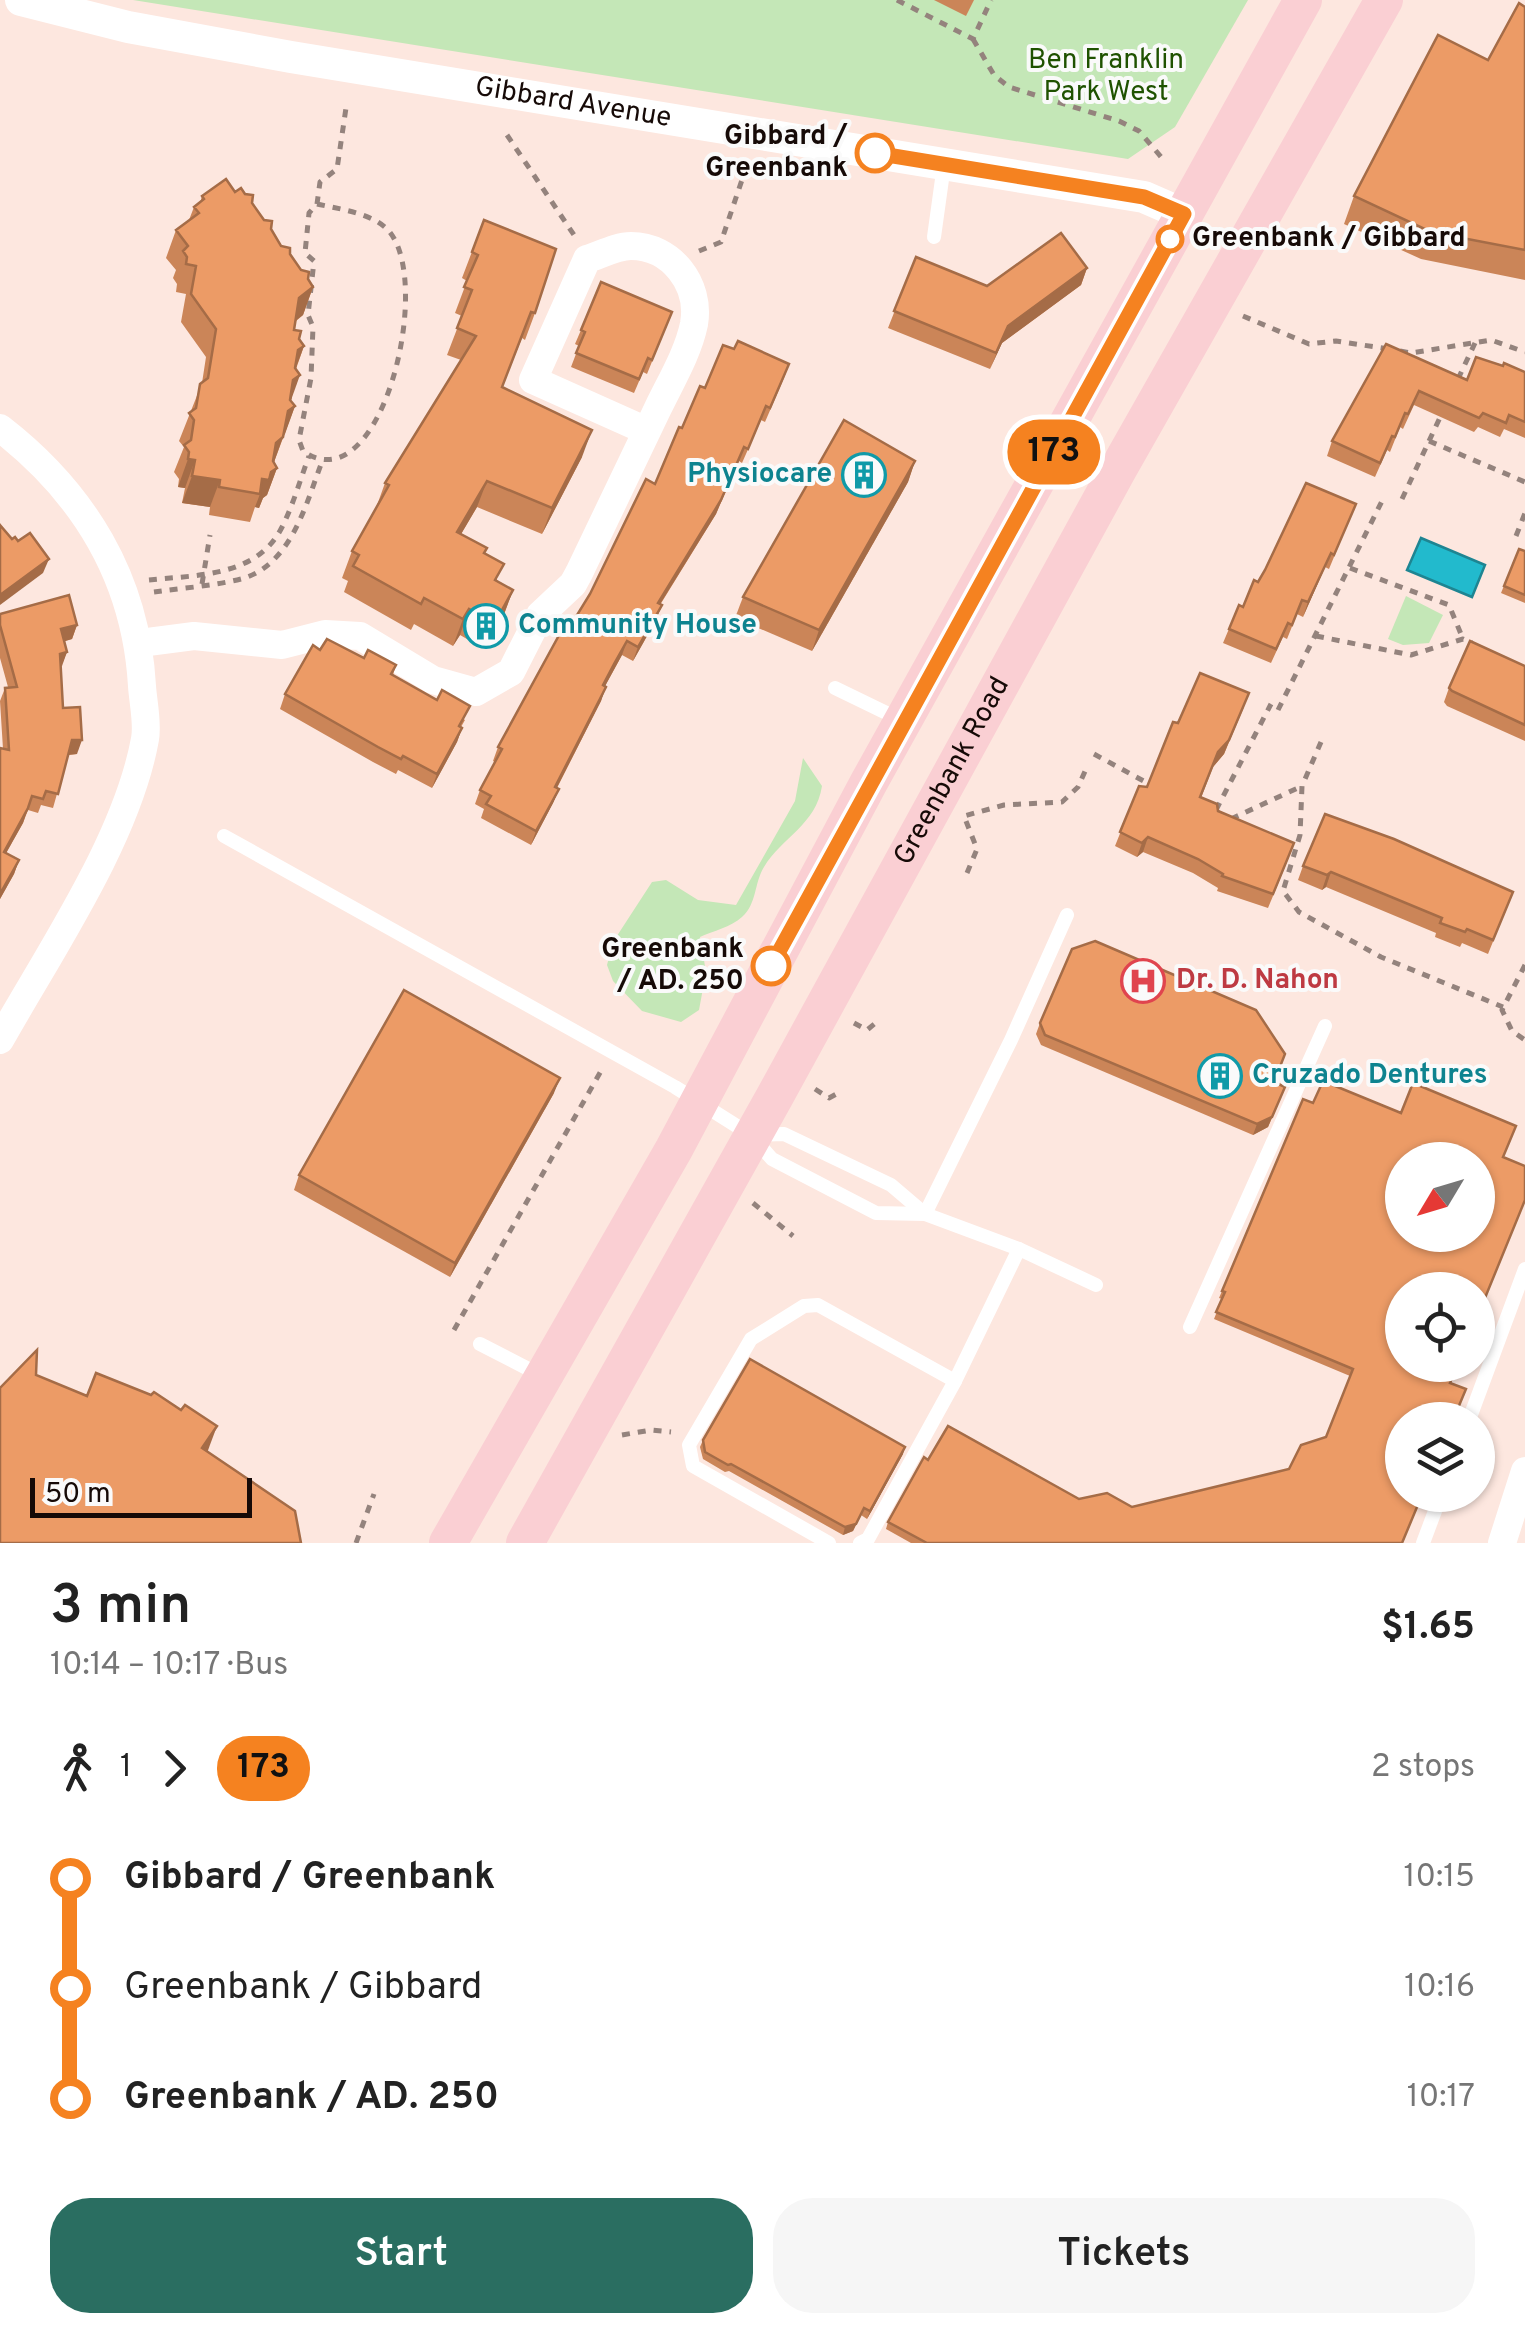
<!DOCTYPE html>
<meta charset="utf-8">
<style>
body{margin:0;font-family:Overpass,sans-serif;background:#f6f6f6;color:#222;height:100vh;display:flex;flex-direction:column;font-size:38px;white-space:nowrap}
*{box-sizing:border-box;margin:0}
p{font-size:32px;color:#767676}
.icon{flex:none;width:55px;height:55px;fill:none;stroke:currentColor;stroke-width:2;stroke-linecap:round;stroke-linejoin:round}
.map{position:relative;height:1543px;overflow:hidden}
.details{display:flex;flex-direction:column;background:#fff;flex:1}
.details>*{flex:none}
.badge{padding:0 20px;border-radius:32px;font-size:35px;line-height:65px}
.needle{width:65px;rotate:232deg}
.fabs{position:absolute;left:1385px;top:1142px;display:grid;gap:20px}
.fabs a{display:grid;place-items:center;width:110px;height:110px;border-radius:50%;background:#fff;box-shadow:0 2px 8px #0004;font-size:50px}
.scale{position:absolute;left:30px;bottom:25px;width:222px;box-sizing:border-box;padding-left:10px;border:5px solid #160a07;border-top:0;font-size:28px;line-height:35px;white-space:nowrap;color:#160a07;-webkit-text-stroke:8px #fafafa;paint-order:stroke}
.map>.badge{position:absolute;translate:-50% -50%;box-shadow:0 0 0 5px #fff}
.legs{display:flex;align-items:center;gap:15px;height:110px;padding:0 50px;font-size:32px}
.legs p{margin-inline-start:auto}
.head{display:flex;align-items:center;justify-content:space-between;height:170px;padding:0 50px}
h1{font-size:55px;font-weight:600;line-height:75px}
.cta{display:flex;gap:20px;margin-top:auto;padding:20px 50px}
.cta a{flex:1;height:115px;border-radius:40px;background:#2a6e61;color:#fff;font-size:40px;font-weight:600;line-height:115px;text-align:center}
.cta a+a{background:#f6f6f6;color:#222}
ul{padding:0 50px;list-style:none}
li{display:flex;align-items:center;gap:35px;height:110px;font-size:38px}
li i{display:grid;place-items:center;width:15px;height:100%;margin:0 12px;background:currentColor}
li i::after{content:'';width:25px;height:25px;margin:-12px;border:8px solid;border-radius:50%;background:#fff}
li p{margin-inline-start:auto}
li:first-child i{background:linear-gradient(#0000 50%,currentColor 0)}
li:last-child i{background:linear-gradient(currentColor 50%,#0000 0)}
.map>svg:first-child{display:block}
</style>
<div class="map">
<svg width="1525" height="1543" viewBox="0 0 1525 1543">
<rect width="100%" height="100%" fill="#fde7df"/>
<g fill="#c4e7b7">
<polygon points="133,0 1248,0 1175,127 1128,159"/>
<polygon points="1406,596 1443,615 1429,643 1403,645 1388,639"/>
<path d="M 803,758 L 822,786 C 816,825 782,837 764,867 C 754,883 757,904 742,917 C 731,927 713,931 700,937 L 706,972 L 699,1010 L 681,1022 L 642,1011 L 613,981 L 607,965 L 613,942 L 652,882 L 666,880 L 698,900 L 736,905 L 795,801 Z"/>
</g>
<polygon fill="#22bacd" stroke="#1e8592" stroke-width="2.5" points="1421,538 1485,565 1472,597 1407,570"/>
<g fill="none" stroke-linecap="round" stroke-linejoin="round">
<g stroke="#94837d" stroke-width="5" stroke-dasharray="8 8" stroke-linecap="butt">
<polyline points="897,0 973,39 991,0"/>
<polyline points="973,39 994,75 1009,87 1119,121 1139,131 1162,158"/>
<polyline points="507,135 574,235"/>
<path d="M 317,204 C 339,209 372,213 388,230 C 435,281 381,506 303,451 L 299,440 L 311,378 L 313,327 L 308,315 L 314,261 L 305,253 L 309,213 L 317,204 L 320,182 L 337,169 L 346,108"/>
<polyline points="699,251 721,242 745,171"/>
<polyline points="1243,316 1309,344 1336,341 1389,349"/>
<polyline points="1400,351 1411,353 1491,340 1525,352"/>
<polyline points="1458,379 1475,343"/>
<polyline points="1429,441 1525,482"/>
<polyline points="1402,499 1443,411"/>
<polyline points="1516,536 1525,513"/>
<polyline points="1350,568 1449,605 1463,639"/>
<path d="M 149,580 C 196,575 256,577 281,529 C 293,506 300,480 309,456"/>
<polyline points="202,584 210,535"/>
<path d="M 154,592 C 182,588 213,586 241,579 C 292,565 306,503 323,459"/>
<polyline points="1316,636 1411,655 1463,639 1472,643"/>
<polyline points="1278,710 1383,499"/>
<polyline points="1321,742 1302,786 1300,835 1283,891 1299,912 1381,957 1503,1007"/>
<polyline points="1094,754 1151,785"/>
<polyline points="1216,810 1271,704"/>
<polyline points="1231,819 1302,786"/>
<polyline points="967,873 977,849 964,816 1004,805 1062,802 1078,787 1086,769"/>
<polyline points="1525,965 1502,1010 1512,1031 1525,1040"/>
<polyline points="854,1023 867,1030 878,1021"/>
<polyline points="815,1089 829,1098 842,1091"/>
<polyline points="753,1203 793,1236"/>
<polyline points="454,1330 601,1071"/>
<polyline points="622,1435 651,1430 671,1432"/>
<polyline points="356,1543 374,1494"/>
</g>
<g stroke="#fff" stroke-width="14">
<polyline points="934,237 944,165"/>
<polyline points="835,688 903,721"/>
<polyline points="224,836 675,1087 751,1135 772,1159 876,1213 925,1214 1019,1249 1096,1285"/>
<polyline points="757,1135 784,1134 891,1185 925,1214"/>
<polyline points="925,1214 1011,1040 1067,915"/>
<polyline points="1190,1327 1325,1026"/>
<polyline points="480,1344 542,1376"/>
<polyline points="1469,1420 1525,1269"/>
<polyline points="829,1543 693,1466 689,1445 751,1339 804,1306 818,1305 955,1381"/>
<polyline points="860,1543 868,1539 955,1381 1019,1249"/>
<polyline points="1423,1543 1441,1495"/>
</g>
<g stroke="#fff" stroke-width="28">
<path d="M 0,428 C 84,493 136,579 142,686 C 143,702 148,723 145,739 C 127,839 50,951 0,1040"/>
<path d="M 140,643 L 194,636 L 282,645 L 325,634 L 360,636 L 433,680 L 476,692 L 511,672 L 540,615 L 573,584 L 579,573 C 605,518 632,463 658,408 C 671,381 688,353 694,324 C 701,284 671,246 631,246 C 617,246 600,255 587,259 L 533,380 L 647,431"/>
<polyline points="1502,1543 1525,1471"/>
</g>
<path stroke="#fff" stroke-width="32" id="s1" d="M 21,0 L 128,27 L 291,57 L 1144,197 L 1183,214"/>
<g stroke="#facfd3" stroke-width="38">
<polyline points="448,1543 674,1149 869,782 1303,0"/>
<path id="s2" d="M 525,1543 L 775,1096 L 1117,471 L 1384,0"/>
</g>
</g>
<g fill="#cb8558">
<polygon points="934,0 974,0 966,16"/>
<polygon points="1525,7 1525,280 1421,259 1344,224 1354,196 1488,60"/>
<polygon points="235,192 252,203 271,229 281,246 313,287 303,315 296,321 294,330 304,346 296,369 291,401 295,406 274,462 277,468 267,495 263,498 259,508 255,507 250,522 209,515 210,507 182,503 185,488 178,487 179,479 174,472 184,447 179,441 202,383 206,357 181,322 186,294 176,292 177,284 173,278 176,270 166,258 176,230 189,220 194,207 200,203 202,196"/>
<polygon points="484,220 535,313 525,340 522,338 502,387 582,457 542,534 477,507 461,534 485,553 498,582 513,590 503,617 487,645 469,635 467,639 460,635 453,646 414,624 411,630 344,592 348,581 342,578 352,551 376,508 385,483 461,360 447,355 462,316 455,313 467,281 462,278"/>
<polygon points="916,257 987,286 1087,268 1081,285 1002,343 990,369 888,328"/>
<polygon points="672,312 647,374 643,372 634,393 571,367 579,346 575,344 581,330"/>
<polygon points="1386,344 1467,380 1525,372 1525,438 1504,429 1500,437 1478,427 1474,432 1414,405 1403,429 1400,427 1390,452 1387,450 1375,477 1327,456 1332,441"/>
<polygon points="734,349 789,364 784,378 765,422 761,420 742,463 739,461 716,514 660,605 656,620 633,661 622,655 605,686 601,701 557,788 559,789 553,803 531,845 481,818 484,809 475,804 480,790 495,762 493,761 498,747 655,484 682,428 705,388"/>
<polygon points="915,461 908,482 812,651 735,618 743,597"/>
<polygon points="1356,504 1329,569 1325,567 1303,617 1297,614 1287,639 1283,637 1271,663 1223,643 1239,605 1243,607 1258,582"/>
<polygon points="1519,549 1525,551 1525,603 1501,593"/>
<polygon points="0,614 77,625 72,639 64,641 67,652 61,666 63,708 77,754 68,755 53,808 41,805 38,813 28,810 23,823 6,853 19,860 14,874 0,899 3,749 0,701 5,688 8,687 0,658"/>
<polygon points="320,650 396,665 393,675 465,720 461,727 462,728 457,742 432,788 398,770 396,774 373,762 280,709 285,694"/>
<polygon points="1525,666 1525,741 1447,706 1444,702 1449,688"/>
<polygon points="1244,707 1224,754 1213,767 1201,798 1289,857 1268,908 1217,891 1218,888 1193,873 1143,852 1137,857 1115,846 1139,786 1147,787 1178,723"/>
<polygon points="1303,866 1513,892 1488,954 1462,943 1460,947 1435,937 1436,933 1326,887 1322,890 1298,880"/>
<polygon points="1040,1023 1274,1082 1281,1097 1268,1127 1253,1135 1041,1045 1036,1034"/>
<polygon points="554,1093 450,1277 294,1190 299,1175"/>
<polygon points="1313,1103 1503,1157 1450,1383 1402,1543 911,1543 886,1529 888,1522 928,1460 1079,1499 1132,1507 1289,1469 1326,1437 1350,1376 1214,1319 1222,1299 1219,1298 1222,1291"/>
<polygon points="703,1440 903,1454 867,1519 861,1515 853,1531 843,1535 729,1471 725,1472 703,1459 700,1447"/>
</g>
<g fill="#a56c47">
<polygon points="1087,268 1081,285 1002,343 990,369 1008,326"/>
<polygon points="313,287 303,315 289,326 299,298"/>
<polygon points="304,346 294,373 298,350"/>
<polygon points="300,375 290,403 293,380"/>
<polygon points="295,406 285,434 278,439 288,411"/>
<polygon points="592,430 582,457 542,534 552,508"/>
<polygon points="283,437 273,465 276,443"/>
<polygon points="744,447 716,514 652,617 658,603"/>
<polygon points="188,459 195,460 185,488 178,487"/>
<polygon points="915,461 908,482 812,651 819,630"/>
<polygon points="277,468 267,495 263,498 259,508 255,507 260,494 262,479"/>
<polygon points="192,476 220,480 210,507 182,503"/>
<polygon points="487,481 477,507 447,558 457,532"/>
<polygon points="1331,553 1325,567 1303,617 1308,602"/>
<polygon points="49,559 43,573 0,605 0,595"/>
<polygon points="513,590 503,617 487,645 497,619"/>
<polygon points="662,605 656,620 633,661 638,647"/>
<polygon points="469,609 460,635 453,646 463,619"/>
<polygon points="77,625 72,639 56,644 61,629"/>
<polygon points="627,641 622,655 598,699 603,685"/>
<polygon points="67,652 62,666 55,668 60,654"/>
<polygon points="606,687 601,701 550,801 555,787"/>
<polygon points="1249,693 1224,754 1213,767 1218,752"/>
<polygon points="462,728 457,742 432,788 437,774"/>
<polygon points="72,740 82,740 77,754 67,755"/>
<polygon points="559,789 553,803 531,845 536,831"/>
<polygon points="28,808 23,823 0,864 4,852"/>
<polygon points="1148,837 1143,852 1137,857 1142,843"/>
<polygon points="19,860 14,874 0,899 0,894"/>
<polygon points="1331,872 1326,887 1322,890 1327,875"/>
<polygon points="560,1078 554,1093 450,1277 455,1263"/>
<polygon points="1285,1087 1268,1127 1253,1135 1257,1124"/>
<polygon points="217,1426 207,1453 202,1448"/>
<polygon points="905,1447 903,1454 867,1519 870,1511"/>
<polygon points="864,1508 853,1531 843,1535 845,1527"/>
</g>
<g fill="#ec9b66" stroke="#a56c47" stroke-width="2.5" fill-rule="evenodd">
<polygon points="1519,3 1525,7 1525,250 1431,232 1354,196 1438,35 1488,60"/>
<polygon points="226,179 235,192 241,188 245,194 253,195 252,203 264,220 272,221 271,229 281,246 290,248 290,254 301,270 309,272 308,279 313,287 299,298 294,330 301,331 299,339 304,346 298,350 295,368 300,375 293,380 290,400 295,406 288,411 283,437 276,443 273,461 277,468 271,472 269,480 262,479 260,494 219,487 220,480 192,476 195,460 188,459 189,452 184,445 191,440 194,420 189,413 196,408 200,384 208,378 216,329 191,294 196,266 186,264 187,257 183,251 188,246 176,230 199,213 194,207 204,199 202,196"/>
<polygon points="484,220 556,249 535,313 531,312 502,387 592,430 552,508 487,481 457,532 487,548 484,553 504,564 495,580 513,590 497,619 479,609 477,613 469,609 463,619 424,598 421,604 353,566 359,555 352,551 389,485 385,483 476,336 457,328 472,290 464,287 478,255 472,252"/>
<polygon points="1061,233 1087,268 1008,326 996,353 894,311 916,257 987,286"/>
<polygon points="601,282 672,312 652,360 648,358 639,379 576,353 585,332 581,330"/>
<polygon points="738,341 789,364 770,408 766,406 748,449 744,447 721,500 658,603 662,605 638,647 627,641 614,664 603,685 606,687 555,787 559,789 536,831 486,804 491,796 480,790 502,749 498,747 569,617 574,620 590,594 646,479 655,484 679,427 682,428 700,386 705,388 723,345 734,349"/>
<polygon points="1386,344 1467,380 1476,357 1503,366 1504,363 1525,372 1525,422 1509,415 1506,423 1483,413 1479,418 1419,391 1408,414 1405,413 1395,437 1392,436 1380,463 1332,441"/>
<polygon points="844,420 915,461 819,630 743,597"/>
<polygon points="1306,483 1356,504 1334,555 1331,553 1308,602 1302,600 1292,625 1288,623 1276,649 1229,629 1239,605 1243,607 1254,580 1258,582 1265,570"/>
<polygon points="0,525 12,539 15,537 18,541 30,533 49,559 0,595"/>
<polygon points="1519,549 1525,551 1525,595 1504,586"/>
<polygon points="69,595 77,625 61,629 67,652 60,654 63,708 80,707 82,740 72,740 58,794 46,791 43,799 32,796 28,808 4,852 19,860 0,894 0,748 9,750 5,688 17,687 0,625 0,614"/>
<polygon points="327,639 364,658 368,650 396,665 391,674 437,700 442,690 470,706 459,726 462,728 437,774 403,756 401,759 378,747 285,694 313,645 320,650"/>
<polygon points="1470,641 1525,666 1525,725 1452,691 1449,688"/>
<polygon points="1200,673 1249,693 1229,740 1218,752 1200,797 1217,804 1218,811 1294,843 1273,894 1222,876 1223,874 1198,859 1148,837 1142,843 1120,832 1139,786 1147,787 1173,722 1178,723"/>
<polygon points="1325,814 1394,839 1513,892 1493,940 1467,929 1465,932 1440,923 1442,918 1331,872 1327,875 1303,866"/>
<polygon points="1095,941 1256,1010 1285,1054 1274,1082 1285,1087 1272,1117 1257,1124 1045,1035 1040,1023 1072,949"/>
<polygon points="404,990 560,1078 455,1263 299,1175"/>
<path d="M 1323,1081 L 1401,1113 L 1413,1083 L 1516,1126 L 1503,1157 L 1525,1166 L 1525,1200 L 1478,1315 L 1478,1290 L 1402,1290 L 1402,1365 L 1457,1365 L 1450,1383 L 1466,1389 L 1453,1420 L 1402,1420 L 1402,1495 L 1422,1495 L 1402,1543 L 927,1543 L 888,1522 L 924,1457 L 928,1460 L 948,1426 L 1079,1499 L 1107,1493 L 1132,1507 L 1289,1469 L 1301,1445 L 1326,1437 L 1353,1369 L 1216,1312 L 1225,1292 L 1222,1291 L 1303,1099 L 1313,1103 ZM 1402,1160 L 1478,1160 L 1478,1235 L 1402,1235 Z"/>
<polygon points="37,1350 36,1375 87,1396 96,1373 151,1395 154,1392 181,1410 185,1405 217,1426 202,1448 295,1511 301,1543 0,1543 0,1388"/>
<polygon points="750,1359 905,1447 870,1511 864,1508 856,1524 845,1527 731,1464 728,1465 705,1452 703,1440"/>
</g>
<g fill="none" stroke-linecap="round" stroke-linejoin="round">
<g stroke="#fff" stroke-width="22">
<polyline id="line-1" points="771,966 1184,214 1144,197 875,153"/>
</g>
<use href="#line-1" stroke="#f58220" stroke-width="15"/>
</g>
<defs>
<g id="building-ring" transform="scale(2.25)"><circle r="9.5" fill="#fafafa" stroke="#0f9aa8" stroke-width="1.5"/><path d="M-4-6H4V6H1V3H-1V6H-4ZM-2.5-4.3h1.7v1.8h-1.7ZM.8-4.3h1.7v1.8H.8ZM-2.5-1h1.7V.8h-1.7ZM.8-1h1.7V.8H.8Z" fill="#0f9aa8"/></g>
<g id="hospital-ring" transform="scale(2.25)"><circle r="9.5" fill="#fafafa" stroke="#e0444e" stroke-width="1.5"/><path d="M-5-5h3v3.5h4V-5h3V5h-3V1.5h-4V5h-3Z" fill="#e0444e"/></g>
</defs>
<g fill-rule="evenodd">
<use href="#building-ring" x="864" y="475"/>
<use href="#building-ring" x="486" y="626"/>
<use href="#hospital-ring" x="1143" y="981"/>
<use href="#building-ring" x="1220" y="1076"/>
</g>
<g fill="#fff" stroke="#f58220" stroke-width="5">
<circle cx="875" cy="153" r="18"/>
<circle cx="1170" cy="239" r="12"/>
<circle cx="771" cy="966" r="18"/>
</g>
<g text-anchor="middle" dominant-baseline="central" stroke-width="8" stroke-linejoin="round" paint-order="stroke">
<g font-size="28" fill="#1f5200" stroke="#fafafa">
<text x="1106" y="61">Ben Franklin<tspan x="1106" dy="32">Park West</tspan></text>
</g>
<g font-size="28" fill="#160a07" stroke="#fafafa">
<text stroke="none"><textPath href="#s1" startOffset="562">Gibbard Avenue</textPath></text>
<text stroke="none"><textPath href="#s2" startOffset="882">Greenbank Road</textPath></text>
</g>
<g font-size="28" font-weight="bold" fill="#160a07" stroke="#fafafa" text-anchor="end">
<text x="848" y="137">Gibbard /<tspan x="848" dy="32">Greenbank</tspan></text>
<text x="1192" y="239" text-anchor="start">Greenbank / Gibbard</text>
<text x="744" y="950">Greenbank<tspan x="744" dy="32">/ AD. 250</tspan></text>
</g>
<g font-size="28" font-weight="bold" fill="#0d838f" stroke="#fafafa" text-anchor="start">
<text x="832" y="475" text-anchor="end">Physiocare</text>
<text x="518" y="626">Community House</text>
<text x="1252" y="1076">Cruzado Dentures</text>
</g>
<g font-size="28" font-weight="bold" fill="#be3a42" stroke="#fafafa" text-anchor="start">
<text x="1176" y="981">Dr. D. Nahon</text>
</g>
</g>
</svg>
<div class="fabs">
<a><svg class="needle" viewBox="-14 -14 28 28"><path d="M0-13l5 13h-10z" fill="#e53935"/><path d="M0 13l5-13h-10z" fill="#767676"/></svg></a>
<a><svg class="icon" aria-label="locate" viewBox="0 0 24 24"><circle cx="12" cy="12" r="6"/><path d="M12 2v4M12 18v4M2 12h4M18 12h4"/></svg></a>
<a><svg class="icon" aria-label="layers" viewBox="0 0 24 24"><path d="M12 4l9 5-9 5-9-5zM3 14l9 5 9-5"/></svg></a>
</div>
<div class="scale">50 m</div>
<b class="badge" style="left:1054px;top:452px;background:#f58220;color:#111">173</b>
</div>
<section class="details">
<div class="head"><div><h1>3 min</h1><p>10:14 – 10:17 · Bus</p></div><b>$1.65</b></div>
<div class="legs"><svg class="icon" aria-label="walk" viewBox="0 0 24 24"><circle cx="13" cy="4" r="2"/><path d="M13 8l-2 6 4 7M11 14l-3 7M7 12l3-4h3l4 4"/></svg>1<svg class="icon" aria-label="forward" viewBox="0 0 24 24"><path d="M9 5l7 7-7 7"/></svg><b class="badge" style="background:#f58220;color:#111">173</b><p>2 stops</p></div>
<ul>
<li><i style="color:#f58220"></i><b>Gibbard / Greenbank</b><p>10:15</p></li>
<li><i style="color:#f58220"></i><span>Greenbank / Gibbard</span><p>10:16</p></li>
<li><i style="color:#f58220"></i><b>Greenbank / AD. 250</b><p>10:17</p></li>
</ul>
<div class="cta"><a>Start</a><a>Tickets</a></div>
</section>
